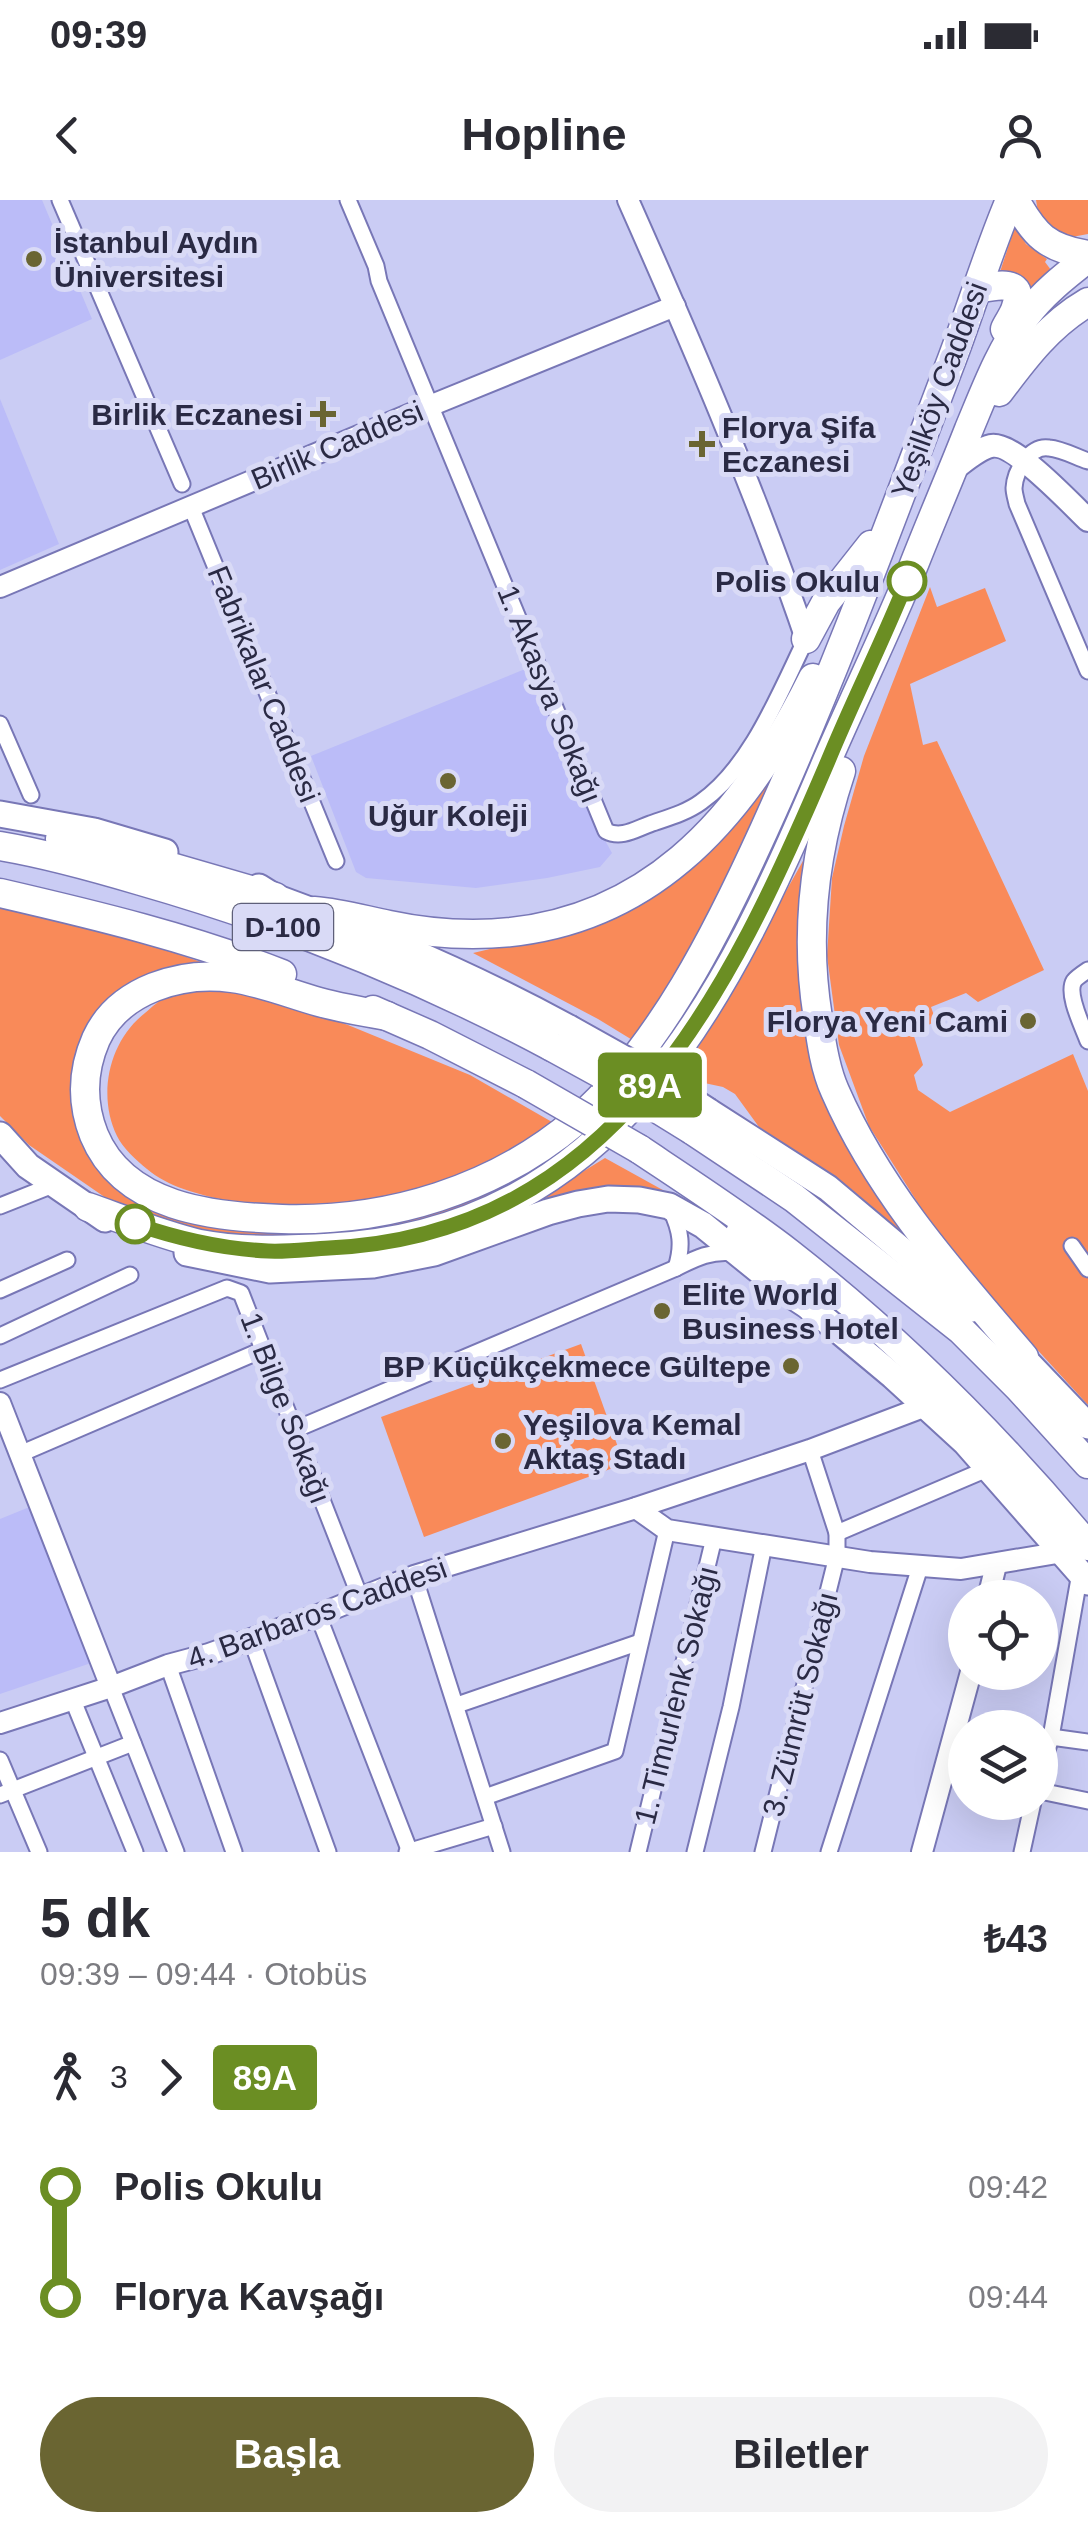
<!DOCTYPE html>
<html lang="tr">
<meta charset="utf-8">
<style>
body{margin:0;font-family:Helvetica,sans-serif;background:#f2f2f3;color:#2b2b33;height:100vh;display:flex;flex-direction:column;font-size:38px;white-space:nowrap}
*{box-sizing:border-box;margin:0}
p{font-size:32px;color:#7c7c81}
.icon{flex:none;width:55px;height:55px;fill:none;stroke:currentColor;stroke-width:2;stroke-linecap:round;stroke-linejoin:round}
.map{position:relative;height:1652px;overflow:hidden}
.drawer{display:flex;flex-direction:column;background:#fff;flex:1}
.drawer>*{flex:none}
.badge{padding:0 20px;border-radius:8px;font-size:35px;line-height:65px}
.tools{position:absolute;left:948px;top:1380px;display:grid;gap:20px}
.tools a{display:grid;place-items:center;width:110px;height:110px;border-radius:50%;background:#fff;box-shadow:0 10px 40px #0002;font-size:50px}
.map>.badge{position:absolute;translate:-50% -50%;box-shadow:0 0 0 5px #fff}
.legs{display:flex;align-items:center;gap:15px;height:110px;padding:0 40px;font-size:32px}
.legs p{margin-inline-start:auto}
.head{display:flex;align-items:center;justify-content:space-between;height:170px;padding:0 40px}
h1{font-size:55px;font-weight:600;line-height:75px}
.primary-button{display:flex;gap:20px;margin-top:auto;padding:20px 40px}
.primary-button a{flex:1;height:115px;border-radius:60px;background:#6a6532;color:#fff;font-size:40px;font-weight:600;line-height:115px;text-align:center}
.primary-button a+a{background:#f2f2f3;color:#2b2b33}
ul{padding:0 40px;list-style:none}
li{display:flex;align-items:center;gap:35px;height:110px;font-size:38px}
li i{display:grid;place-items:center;width:15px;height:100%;margin:0 12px;background:currentColor}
li i::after{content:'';width:25px;height:25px;margin:-12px;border:8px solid;border-radius:50%;background:#fff}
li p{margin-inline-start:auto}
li:first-child i{background:linear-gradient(#0000 50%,currentColor 0)}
li:last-child i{background:linear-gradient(currentColor 50%,#0000 0)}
.status{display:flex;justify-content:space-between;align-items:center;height:70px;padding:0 50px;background:#fff;direction:ltr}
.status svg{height:28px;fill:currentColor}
header{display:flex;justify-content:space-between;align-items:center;height:130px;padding:0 40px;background:#fff;font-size:45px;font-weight:600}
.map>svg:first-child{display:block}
</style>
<div class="status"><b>09:39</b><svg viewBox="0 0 49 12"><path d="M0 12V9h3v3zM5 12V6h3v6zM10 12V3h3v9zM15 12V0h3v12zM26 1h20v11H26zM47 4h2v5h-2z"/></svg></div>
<header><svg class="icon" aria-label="back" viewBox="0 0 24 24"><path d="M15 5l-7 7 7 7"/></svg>Hopline<svg class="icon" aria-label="person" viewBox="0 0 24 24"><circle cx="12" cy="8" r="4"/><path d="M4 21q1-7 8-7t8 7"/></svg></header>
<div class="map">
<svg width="1088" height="1652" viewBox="0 0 1088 1652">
<rect width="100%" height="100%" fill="#caccf4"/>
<g fill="#bbbcf8">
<polygon points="0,0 42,0 92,119 0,160"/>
<polygon points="0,199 59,344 0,370"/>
<polygon points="530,467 586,606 612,653 600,667 547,678 476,688 366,678 356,672 311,556"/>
<polygon points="32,1306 94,1462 0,1494 0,1319"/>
</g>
<g fill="#f98a59">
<polygon points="1036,0 1088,0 1088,34 1072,37 1064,34 1062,38 1039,18"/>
<polygon points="1015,26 1026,44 1047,59 1045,62 1051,70 1026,93 1009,73 1000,72"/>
<polygon points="930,387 937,407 985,388 1006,441 910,484 923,545 937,541 1044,770 978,802 966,793 931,807 936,821 913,833 923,865 914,875 918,890 950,912 1073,854 1088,891 1088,1205 1011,1121 935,1030 869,926 839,845 827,756 832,678 844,626 864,556"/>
<polygon points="799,530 696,741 634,841 598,819 473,753 567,731 616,713"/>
<polygon points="808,652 808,829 913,1041 902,1034 850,988 759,927 735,894 723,887 681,878"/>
<polygon points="0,706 140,741 201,762 164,770 82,849 102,971 320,1030 572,935 582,939 546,967 474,1005 366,1036 218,1037 131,1011 106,998 29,945 0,916"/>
<path d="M 214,789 L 264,796 L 348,825 L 470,875 L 552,922 C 464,997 336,1024 224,1000 C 198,994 168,987 147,969 C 137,961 122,947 117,936 C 97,895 109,841 145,813 C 152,807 160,799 169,796 C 183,791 200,791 214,789 Z"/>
<polygon points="605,958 670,994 519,1011"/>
<polygon points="581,1144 624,1264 424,1337 381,1217"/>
</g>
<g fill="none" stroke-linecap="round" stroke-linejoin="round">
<g stroke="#7877b6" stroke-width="19">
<g id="minor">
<polyline points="60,0 182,284"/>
<path d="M 348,0 L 376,66 L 379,81 L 606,631 C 621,639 636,629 650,624 C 667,618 686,613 701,602 C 751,567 780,492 806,439"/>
<path d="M 1088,261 C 1076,257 1062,249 1049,248 C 1030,245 1015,271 1014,288 C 1014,293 1016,299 1017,304 L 1088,471"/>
<polyline points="191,307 336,661"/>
<polyline points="0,524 31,595"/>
<path d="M 1088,770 C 1085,772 1076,778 1074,781 C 1066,794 1083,827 1088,841"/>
<polyline points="0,1006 53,985"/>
<path d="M 671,1010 C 681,1031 683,1046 676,1068"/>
<polyline points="1072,1046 1088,1069"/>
<polyline points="0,1090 67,1060"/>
<polyline points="0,1136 130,1075"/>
<polyline points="0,1180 227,1088 241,1093 360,1397"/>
<path d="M 294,1230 L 676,1068 C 696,1058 712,1050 734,1053"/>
<polyline points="20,1254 262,1150"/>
<polyline points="837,1333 987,1269"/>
<polyline points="414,1376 502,1652"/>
<polyline points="318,1415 410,1652"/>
<polyline points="251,1439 328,1652"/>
<polyline points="168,1465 234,1652"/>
<polyline points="111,1487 176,1652"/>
<polyline points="72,1498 135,1652"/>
<polyline points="457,1505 640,1442"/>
<polyline points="1051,1537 1088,1542"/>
<polyline points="0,1560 39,1652"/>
<polyline points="1040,1574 1051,1537 1080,1373"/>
<polyline points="1040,1591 1088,1601"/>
<polyline points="0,1595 133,1543"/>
<polyline points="485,1597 615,1551 667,1330"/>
<polyline points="407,1652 494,1626"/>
<polyline points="638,1652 714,1338"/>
<polyline points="695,1652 731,1507 764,1345"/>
<polyline points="763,1652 837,1356 837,1333 810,1250"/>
<polyline points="829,1652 920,1367"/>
<polyline points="1022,1652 1033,1602"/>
</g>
</g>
<g stroke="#7877b6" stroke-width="24">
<g id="tertiary">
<path d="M 628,0 C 692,144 755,290 806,439"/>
<polyline points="0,387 432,205 675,106"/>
<polyline points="0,1203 111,1487"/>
<polyline points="636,1308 667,1330 870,1362 961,1369 1063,1352"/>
<polyline points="988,1398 996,1365"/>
<polyline points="0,1523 111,1487 168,1465 209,1454 318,1415 414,1376 636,1308 810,1250 926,1206"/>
<polyline points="922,1652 971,1472"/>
</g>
</g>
<g stroke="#7877b6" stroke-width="26">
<path id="secondary" d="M 951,271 C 963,263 977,249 991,246 C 1013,241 1071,304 1088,320"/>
</g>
<g stroke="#7877b6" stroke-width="29">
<g id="primary">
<polyline points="0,614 94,631 165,652"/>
<path d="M 259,687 L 275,697 C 376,734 474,776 569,828"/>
<polyline points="708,911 828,988 972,1109"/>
<polyline points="0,935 28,966 105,1019"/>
<polyline points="187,1053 270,1070 373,1065 434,1053 548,1012 578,1004 608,999 639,1000 669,1006 703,1025 782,1089 814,1110 893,1176 965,1242 1088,1382"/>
<polyline points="1009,1143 1088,1226"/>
</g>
</g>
<g stroke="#7877b6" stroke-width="31">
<g id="trunk">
<path d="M 1015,0 C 1035,36 1047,48 1088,55"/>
<path d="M 977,89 C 992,86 1026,77 1016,107 C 1014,115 1008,122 1005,129"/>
<path d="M 999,192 C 1025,157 1050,124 1088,102"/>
<polyline points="806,439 826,402 871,345"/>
<path d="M 841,571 C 814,652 804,733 818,818 C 821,842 825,869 835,891 C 879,992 953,1074 1024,1157"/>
<polyline points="60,639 133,656 275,697"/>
<path d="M 0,646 C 48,654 94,667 141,681 C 284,722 421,777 552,847"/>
<path d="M 0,693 C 95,715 191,738 282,774"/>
<path d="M 314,711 C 341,713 364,720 389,725 C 417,731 445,734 473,734 C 644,734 743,619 813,478"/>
<polyline points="373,810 430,835 526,884"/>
<path d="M 387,816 C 364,812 341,808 319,802 C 290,794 262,782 232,778 C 182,771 119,789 96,839 C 82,871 81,902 94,935 C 124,1008 213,1017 282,1019 C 388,1022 495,990 577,920 C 660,848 719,729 764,630 C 834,476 892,317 952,159 C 972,106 988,52 1010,0"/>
<polyline points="692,930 794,998 961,1130 1019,1188 1088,1264"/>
<path d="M 639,949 C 690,983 741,1016 789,1053 C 899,1139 999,1239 1088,1346"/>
<path d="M 88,1007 C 125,1020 162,1035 200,1044 C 242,1052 283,1050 325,1048 C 616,1035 728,796 827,561 C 855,496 886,433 913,367 C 931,321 951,275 969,229 C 985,191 1000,150 1025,117 C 1043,93 1065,76 1088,58"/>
<polyline points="740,1033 814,1110"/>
</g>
</g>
<use href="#minor" stroke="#fff" stroke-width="15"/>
<use href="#tertiary" stroke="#fff" stroke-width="20"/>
<use href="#secondary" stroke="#fff" stroke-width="22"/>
<use href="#primary" stroke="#fff" stroke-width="25"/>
<use href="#trunk" stroke="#fff" stroke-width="28"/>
<g stroke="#7877b6" stroke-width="29" stroke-linecap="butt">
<polyline id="primary-bridge" points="569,828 653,875 708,911"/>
</g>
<g stroke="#7877b6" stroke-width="31" stroke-linecap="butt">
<g id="trunk-bridge">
<polyline points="552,847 603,875 692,930"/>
<polyline points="526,884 639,949"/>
</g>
</g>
<use href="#primary-bridge" stroke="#fff" stroke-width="25"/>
<use href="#trunk-bridge" stroke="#fff" stroke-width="28"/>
</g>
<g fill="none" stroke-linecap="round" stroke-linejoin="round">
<g stroke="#fff" stroke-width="22">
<path id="line-1" d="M 135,1024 C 179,1039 222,1049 268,1051 C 288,1052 309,1049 329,1048 C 615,1035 730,791 828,561 C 853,500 883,441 907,381"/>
</g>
<use href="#line-1" stroke="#6b8e23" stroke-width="15"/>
</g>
<g fill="#6a6532" stroke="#d9daf6" stroke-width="4">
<circle cx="34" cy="59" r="10"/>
<path d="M318 199h10v10h10v10h-10v10h-10v-10h-10v-10h10z"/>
<path d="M697 229h10v10h10v10h-10v10h-10v-10h-10v-10h10z"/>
<circle cx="448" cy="581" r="10"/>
<circle cx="1028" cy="821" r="10"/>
<circle cx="662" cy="1111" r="10"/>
<circle cx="791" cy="1166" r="10"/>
<circle cx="503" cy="1241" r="10"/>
</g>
<g fill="#fff" stroke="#6b8e23" stroke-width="5">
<circle cx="907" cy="381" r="18"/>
<circle cx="135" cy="1024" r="18"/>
</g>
<g text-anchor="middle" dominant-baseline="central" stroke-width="10" stroke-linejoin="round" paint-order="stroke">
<rect fill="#d9daf6" stroke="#5e5f79" stroke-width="2.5" x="233" y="704" width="100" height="46" rx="8"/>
<g font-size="28" font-weight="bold" fill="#2a2a44">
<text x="283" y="727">D-100</text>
</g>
<g font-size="30" font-weight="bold" fill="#2a2a44" stroke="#d9daf6" text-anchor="start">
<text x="54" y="42">İstanbul Aydın<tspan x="54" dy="34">Üniversitesi</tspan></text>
<text x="303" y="214" text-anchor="end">Birlik Eczanesi</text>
<text x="722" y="227">Florya Şifa<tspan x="722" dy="34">Eczanesi</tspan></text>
<text x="448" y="615" text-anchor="middle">Uğur Koleji</text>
<text x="1008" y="821" text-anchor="end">Florya Yeni Cami</text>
<text x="682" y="1094">Elite World<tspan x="682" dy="34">Business Hotel</tspan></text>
<text x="771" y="1166" text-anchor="end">BP Küçükçekmece Gültepe</text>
<text x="523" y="1224">Yeşilova Kemal<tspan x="523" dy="34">Aktaş Stadı</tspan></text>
</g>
<g font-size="30" fill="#2a2a44" stroke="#d9daf6">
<text transform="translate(939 190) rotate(-70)">Yeşilköy Caddesi</text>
<text transform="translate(337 245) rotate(-23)">Birlik Caddesi</text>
<text transform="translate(264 484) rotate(68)">Fabrikalar Caddesi</text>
<text transform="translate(550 494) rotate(68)">1. Akasya Sokağı</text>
<text transform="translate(286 1208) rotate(69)">1. Bilge Sokağı</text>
<text transform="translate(317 1413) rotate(-20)">4. Barbaros Caddesi</text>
<text transform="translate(676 1495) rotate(-76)">1. Timurlenk Sokağı</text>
<text transform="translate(800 1504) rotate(-76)">3. Zümrüt Sokağı</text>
</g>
<g font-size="30" font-weight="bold" fill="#2a2a44" stroke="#d9daf6" text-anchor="end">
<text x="880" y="381">Polis Okulu</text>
</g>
</g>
</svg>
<div class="tools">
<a><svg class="icon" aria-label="locate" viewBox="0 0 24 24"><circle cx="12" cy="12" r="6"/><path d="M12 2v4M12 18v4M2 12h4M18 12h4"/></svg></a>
<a><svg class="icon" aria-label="layers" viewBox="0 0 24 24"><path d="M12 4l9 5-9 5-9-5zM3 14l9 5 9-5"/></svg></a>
</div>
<b class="badge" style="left:650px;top:885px;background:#6b8e23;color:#fff">89A</b>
</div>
<section class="drawer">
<div class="head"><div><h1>5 dk</h1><p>09:39 – 09:44 · Otobüs</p></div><b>₺43</b></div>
<div class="legs"><svg class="icon" aria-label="walk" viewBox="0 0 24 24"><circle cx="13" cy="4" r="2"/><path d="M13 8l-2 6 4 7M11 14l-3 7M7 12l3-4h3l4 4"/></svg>3<svg class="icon" aria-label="forward" viewBox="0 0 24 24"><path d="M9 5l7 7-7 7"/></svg><b class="badge" style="background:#6b8e23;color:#fff">89A</b></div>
<ul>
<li><i style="color:#6b8e23"></i><b>Polis Okulu</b><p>09:42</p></li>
<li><i style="color:#6b8e23"></i><b>Florya Kavşağı</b><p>09:44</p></li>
</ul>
<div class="primary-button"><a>Başla</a><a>Biletler</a></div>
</section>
